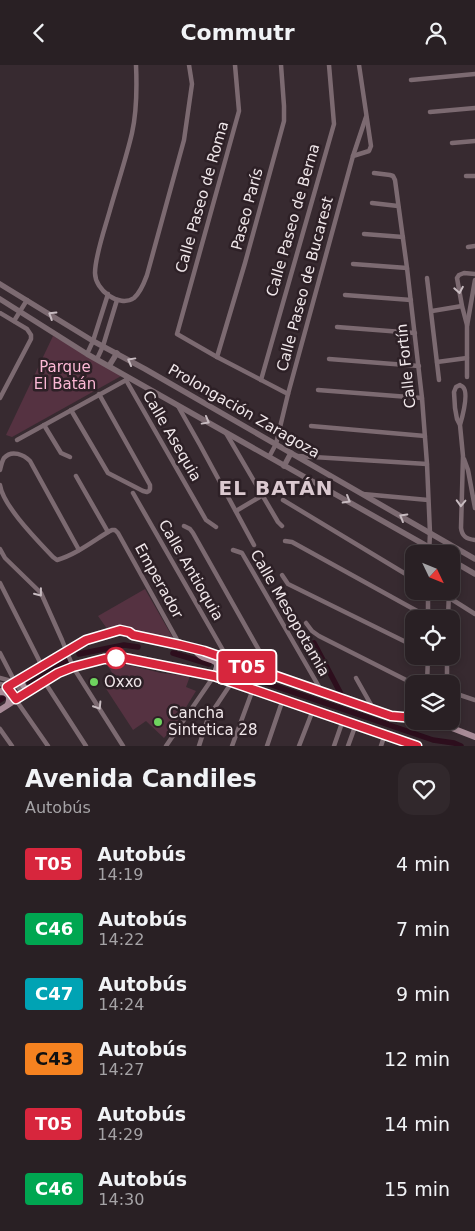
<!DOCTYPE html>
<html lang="es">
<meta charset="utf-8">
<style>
body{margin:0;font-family:"DejaVu Sans",sans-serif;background:#31282c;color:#f1f3f6;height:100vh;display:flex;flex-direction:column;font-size:19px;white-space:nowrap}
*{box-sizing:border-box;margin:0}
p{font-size:16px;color:#a5a3a6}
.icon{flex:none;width:28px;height:28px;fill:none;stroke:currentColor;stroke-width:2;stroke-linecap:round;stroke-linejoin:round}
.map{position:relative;height:681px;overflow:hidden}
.details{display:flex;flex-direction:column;background:#292024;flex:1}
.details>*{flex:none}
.badge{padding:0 10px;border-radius:4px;font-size:18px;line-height:32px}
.needle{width:32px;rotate:133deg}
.fabs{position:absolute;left:405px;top:480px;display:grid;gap:10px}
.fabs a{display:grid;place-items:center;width:55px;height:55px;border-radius:10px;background:#292024;box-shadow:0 2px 8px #0003,0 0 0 1px #453e41;font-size:25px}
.map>.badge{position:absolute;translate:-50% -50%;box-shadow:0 0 0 2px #fff}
.round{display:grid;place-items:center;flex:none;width:52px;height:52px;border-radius:15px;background:#31282c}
.headline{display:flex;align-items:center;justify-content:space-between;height:85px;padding:0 25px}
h1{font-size:24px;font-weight:800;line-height:38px}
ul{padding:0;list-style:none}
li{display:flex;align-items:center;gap:15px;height:65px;padding:0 25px}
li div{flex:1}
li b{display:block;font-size:19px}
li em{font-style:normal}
li .badge{min-width:55px;font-weight:700;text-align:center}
header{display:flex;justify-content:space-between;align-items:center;height:65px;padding:0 25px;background:#292024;font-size:22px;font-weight:800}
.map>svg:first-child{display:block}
</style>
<header><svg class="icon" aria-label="back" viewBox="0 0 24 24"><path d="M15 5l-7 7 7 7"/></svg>Commutr<svg class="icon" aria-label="person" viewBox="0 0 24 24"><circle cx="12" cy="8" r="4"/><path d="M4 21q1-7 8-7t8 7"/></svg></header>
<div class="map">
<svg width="475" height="681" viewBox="0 0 475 681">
<rect width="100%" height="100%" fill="#372a30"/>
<g fill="#553241">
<polygon points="53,271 123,310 12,372 6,370"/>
<polygon points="145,524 173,573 123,563 108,565 98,551"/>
<polygon points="107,600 129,600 161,608 190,611 186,622 196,626 175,660 164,673 146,656 133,665 103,619 115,612"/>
</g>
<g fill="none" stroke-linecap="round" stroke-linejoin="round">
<g stroke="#2d0e1d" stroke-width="5.5">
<polyline points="314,578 341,629"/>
<polyline points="173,588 209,599"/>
<polyline points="79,589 124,580 138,582"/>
<polyline points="231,606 433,675 454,678 461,681"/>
<polyline points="29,617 67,596"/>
<polyline points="0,635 3,633"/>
</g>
<g stroke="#7c6a71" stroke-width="4.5">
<path d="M 136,0 C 137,23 137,46 132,68 C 126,94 117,120 110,145 C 105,163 95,191 95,208 C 95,225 119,243 134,233 C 141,227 144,218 147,210 L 184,75 L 192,19 L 189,0"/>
<polyline points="235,0 239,46 177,269 217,292 288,329"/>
<polyline points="411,15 475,9"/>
<polyline points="430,47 475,43"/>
<polyline points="452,78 475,76"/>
<polyline points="353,91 369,86 371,81 359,0"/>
<polyline points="374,108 390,110 393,111 395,115 407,203 422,333 427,399 430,468 429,489"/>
<polyline points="466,111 475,111"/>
<polyline points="372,138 398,141"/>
<polyline points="364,169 403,172"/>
<polyline points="468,182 475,181"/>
<polyline points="353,199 407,203"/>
<polyline points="427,213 439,315"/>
<polyline points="345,230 411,235"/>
<polyline points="432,246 462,241"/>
<polyline points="0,248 27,264 31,270 31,274 0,333"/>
<polyline points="14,256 27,235"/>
<polyline points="467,260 462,241 457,213 459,210 464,208 475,209"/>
<polyline points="337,262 415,268"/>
<polyline points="87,289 93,276 108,229"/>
<polyline points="217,292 245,198 284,56 284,41 281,0"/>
<polyline points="97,294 103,281 117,235"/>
<polyline points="329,294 419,301"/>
<polyline points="437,297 467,293"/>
<polyline points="467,312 467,261 475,215"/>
<polyline points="126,315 206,455 216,462"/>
<polyline points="261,315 334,59 329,0"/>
<polyline points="318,325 422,333"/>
<polyline points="178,341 200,380 254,480"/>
<polyline points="71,345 108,408 143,426 147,427 149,426 150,424 150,420 99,329"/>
<polyline points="44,360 61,388 70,392"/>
<path d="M 460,360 C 462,353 469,328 463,322 C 462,321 461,321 460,320 L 456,322 L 454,327 L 455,343 L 457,354 L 460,360 L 463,391 L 461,463 C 462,471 466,474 475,475"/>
<polyline points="311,361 425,371"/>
<polyline points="226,368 278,457 282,461"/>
<polyline points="17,375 128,314"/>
<polyline points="297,391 427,399"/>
<polyline points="269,392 276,379 288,329 353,91 366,52"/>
<polyline points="464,394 468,405 475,443"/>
<path d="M 0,405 C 1,401 2,396 4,393 C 12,384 24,390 30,396 L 79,485"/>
<polyline points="76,411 108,467"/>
<path d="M 0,420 C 3,441 38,476 53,492 L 57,495 C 75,490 92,477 108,467 L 112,465 L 115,465 L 118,468 L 180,580"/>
<polyline points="133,428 228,594"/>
<polyline points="363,429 428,435"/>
<polyline points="283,435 414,514"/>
<polyline points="236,446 263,430"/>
<polyline points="184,461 190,464 193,468 273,610"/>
<polyline points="285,476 292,477 428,552"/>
<polyline points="0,484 5,493 41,528 62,575 73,602 123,681"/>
<polyline points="233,485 242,488 322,627"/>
<polyline points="282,510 288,519 414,581"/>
<polyline points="0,518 42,601"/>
<polyline points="428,526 428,554"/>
<polyline points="448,532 475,549"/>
<polyline points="448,554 449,526"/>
<polyline points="306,558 312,566 319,571 414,619"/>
<polyline points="0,588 15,617 23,630"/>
<polyline points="0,613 15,617"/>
<polyline points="356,613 374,645"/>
<polyline points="44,616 86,681"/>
<polyline points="0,619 5,620 9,625 48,681"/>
<polyline points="427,619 428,591"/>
<polyline points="447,619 447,591"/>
<polyline points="451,627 475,635"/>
<polyline points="0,664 12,681"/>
<polyline points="166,681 214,611"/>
<polyline points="199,681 208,653 232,617"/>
<polyline points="232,681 253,624"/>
<polyline points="267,681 283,634"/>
<polyline points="299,681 313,645"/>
<polyline points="334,681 343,655"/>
<polyline points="348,681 356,659"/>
<polyline points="381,681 385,669"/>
</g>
<g stroke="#7c6a71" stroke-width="5.5">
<polyline points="0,219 93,276 145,304 475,494"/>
<polyline points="0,234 87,289 441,489"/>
<polyline points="109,301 117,288"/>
<polyline points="284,401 291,388"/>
<polyline points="451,495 475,509"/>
</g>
<g stroke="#a88b97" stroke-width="6">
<path d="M 194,583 C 201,596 207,591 217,598 L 217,602 L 214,611"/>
<polyline points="217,607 221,602 223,601 236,605 247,602"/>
<path d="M 24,612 C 20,618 23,624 31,625"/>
<polyline points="0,627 24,612 86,575 116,567 180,580 215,590 391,651 414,653"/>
<path d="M 0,627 C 8,627 11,632 8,639"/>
<polyline points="0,645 58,608 77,601 104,594 124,593 214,611 417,681"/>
<polyline points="434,656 475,672"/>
</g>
</g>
<defs><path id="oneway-chevron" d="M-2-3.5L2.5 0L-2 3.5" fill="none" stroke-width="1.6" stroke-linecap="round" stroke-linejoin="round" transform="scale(1.25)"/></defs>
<g stroke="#c7bbc0">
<use href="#oneway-chevron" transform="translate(459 225) rotate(80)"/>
<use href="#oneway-chevron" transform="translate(52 250) rotate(-148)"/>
<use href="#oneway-chevron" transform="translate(131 296) rotate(-151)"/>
<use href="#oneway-chevron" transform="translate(206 356) rotate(29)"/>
<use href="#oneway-chevron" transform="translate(347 435) rotate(30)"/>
<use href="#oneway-chevron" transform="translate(461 438) rotate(92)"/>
<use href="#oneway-chevron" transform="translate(403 452) rotate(-150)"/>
<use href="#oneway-chevron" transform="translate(39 528) rotate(52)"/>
<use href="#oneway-chevron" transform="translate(98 641) rotate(58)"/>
</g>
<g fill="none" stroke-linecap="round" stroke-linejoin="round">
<g stroke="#fff" stroke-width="11">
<polyline id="line" points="414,653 391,651 204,586 180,580 133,570 129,567 120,565 86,575 7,622 16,634 58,608 73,602 104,594 124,593 214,611 417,681"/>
</g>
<use href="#line" stroke="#d7263d" stroke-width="8"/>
</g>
<circle fill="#fff" stroke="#d7263d" stroke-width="2.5" cx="116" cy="593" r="10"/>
<g fill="#6fd35f" stroke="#2d2026" stroke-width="2">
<circle cx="94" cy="617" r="5"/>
<circle cx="158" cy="657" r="5"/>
</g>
<g text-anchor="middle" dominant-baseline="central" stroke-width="5" stroke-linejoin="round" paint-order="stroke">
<g font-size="15" fill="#f0e7ea" stroke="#2d2026">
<text transform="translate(202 132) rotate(-74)">Calle Paseo de Roma</text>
<text transform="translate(247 144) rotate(-75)">Paseo París</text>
<text transform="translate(293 155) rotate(-74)">Calle Paseo de Berna</text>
<text transform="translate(305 219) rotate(-75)">Calle Paseo de Bucarest</text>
<text transform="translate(406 301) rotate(-96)">Calle Fortín</text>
<text transform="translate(244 346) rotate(30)">Prolongación Zaragoza</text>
<text transform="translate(172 371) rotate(60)">Calle Asequia</text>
<text transform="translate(191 505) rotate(60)">Calle Antioquia</text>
<text transform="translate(159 516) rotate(61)">Emperador</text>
<text transform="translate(290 548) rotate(60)">Calle Mesopotamia</text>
</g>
<g font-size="15" fill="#fcb8d5" stroke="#2d2026">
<text x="65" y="302">Parque<tspan x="65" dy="17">El Batán</tspan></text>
</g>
<g font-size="15" fill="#f0e7ea" stroke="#2d2026" text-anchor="start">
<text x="104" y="617">Oxxo</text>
<text x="168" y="648">Cancha<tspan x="168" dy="17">Sintetica 28</tspan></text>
</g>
<g font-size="20" font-weight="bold" letter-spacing="1" fill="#dbc9d0" stroke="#2d2026">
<text x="276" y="423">EL BATÁN</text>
</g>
</g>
</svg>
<div class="fabs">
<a><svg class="needle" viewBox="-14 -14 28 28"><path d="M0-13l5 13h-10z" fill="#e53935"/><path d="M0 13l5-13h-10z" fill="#a5a3a6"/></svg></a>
<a><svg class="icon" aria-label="locate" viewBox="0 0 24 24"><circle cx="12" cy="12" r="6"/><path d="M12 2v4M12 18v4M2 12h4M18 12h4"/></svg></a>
<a><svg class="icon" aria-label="layers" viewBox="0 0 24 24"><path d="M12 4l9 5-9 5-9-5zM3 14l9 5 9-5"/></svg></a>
</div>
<b class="badge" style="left:247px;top:602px;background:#d7263d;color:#fff">T05</b>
</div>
<section class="details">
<div class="headline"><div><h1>Avenida Candiles</h1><p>Autobús</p></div><a class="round"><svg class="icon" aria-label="heart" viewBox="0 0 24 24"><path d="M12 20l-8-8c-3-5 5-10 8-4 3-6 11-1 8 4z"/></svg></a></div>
<ul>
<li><span class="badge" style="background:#d7263d;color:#fff">T05</span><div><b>Autobús</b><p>14:19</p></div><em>4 min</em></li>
<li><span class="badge" style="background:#00a651;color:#fff">C46</span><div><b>Autobús</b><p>14:22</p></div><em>7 min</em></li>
<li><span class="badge" style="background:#00a3b4;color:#fff">C47</span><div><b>Autobús</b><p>14:24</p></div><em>9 min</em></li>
<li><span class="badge" style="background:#f58220;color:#111">C43</span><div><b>Autobús</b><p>14:27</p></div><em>12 min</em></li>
<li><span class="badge" style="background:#d7263d;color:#fff">T05</span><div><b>Autobús</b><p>14:29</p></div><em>14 min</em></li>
<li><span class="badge" style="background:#00a651;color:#fff">C46</span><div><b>Autobús</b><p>14:30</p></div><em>15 min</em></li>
</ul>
</section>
